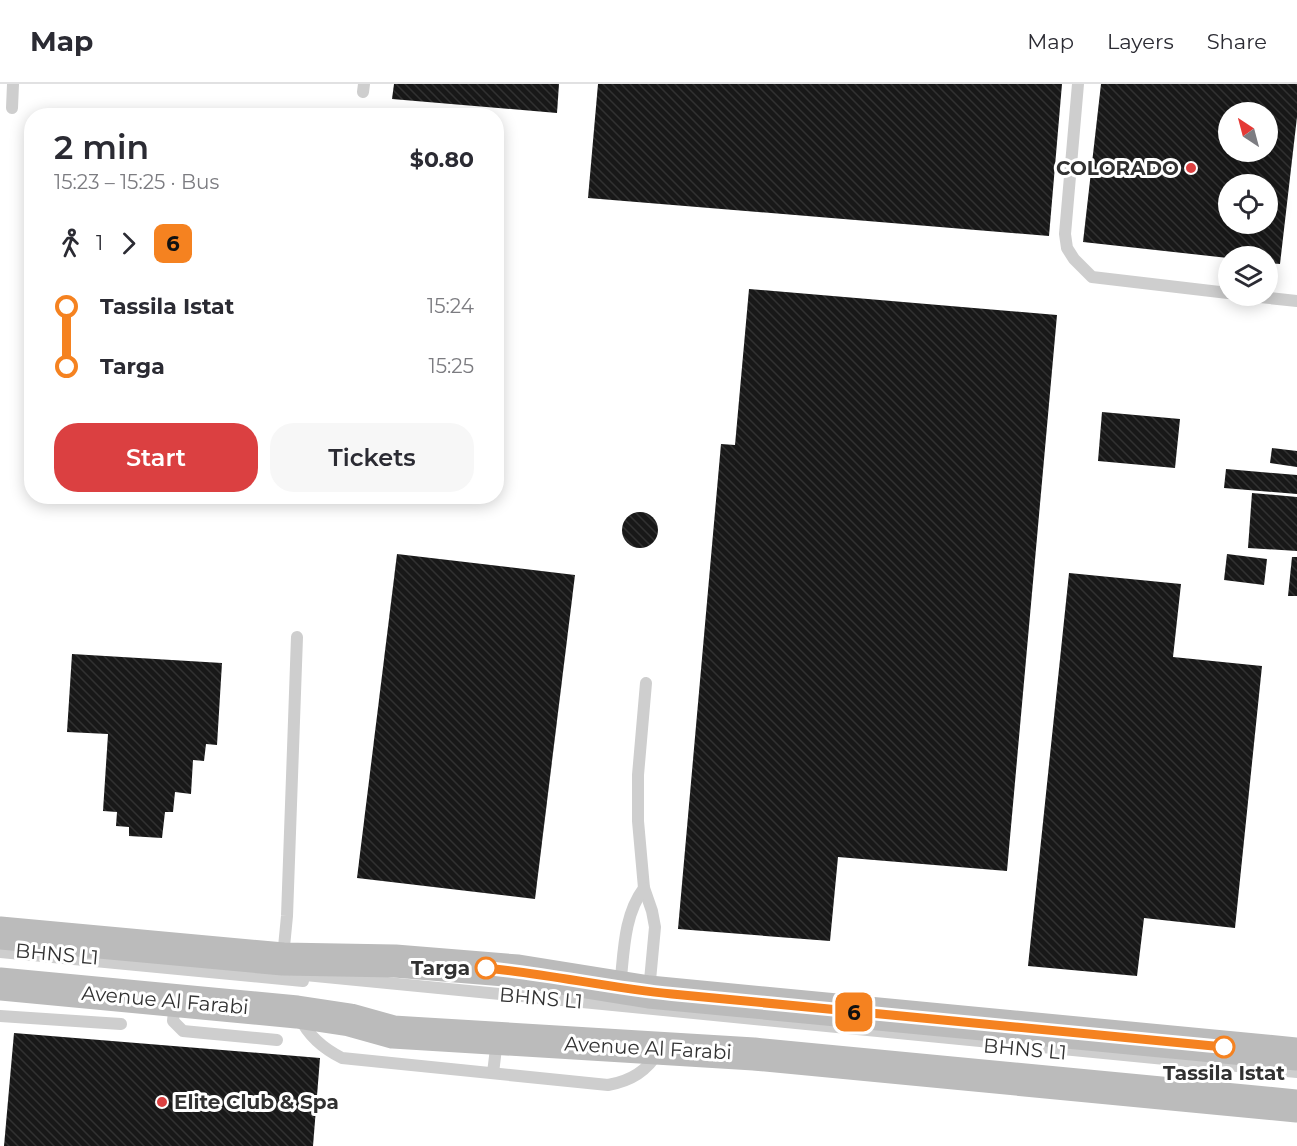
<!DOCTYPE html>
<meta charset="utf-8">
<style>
body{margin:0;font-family:Montserrat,sans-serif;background:#f7f7f7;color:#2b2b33;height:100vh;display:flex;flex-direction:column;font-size:22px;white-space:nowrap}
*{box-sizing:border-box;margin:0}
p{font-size:20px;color:#7c7c81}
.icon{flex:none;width:33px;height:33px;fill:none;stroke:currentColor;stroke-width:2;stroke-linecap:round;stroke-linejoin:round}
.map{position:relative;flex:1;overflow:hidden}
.sheet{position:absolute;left:24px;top:24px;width:480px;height:396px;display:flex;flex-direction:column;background:#fff;border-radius:24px;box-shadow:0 3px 15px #0003}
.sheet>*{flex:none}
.badge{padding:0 12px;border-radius:9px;font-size:21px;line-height:39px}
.needle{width:39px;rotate:324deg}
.buttons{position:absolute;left:1218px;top:18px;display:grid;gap:12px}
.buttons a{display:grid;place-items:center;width:60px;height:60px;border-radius:50%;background:#fff;box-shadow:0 3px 15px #0003;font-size:30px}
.map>.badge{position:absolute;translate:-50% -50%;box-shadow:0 0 0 3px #fff}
.legs{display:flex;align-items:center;gap:9px;height:66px;padding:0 30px;font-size:20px}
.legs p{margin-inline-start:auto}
.summary{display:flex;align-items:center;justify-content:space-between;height:102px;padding:0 30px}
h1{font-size:33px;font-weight:600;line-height:45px}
.button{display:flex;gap:12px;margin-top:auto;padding:12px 30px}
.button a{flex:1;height:69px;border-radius:24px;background:#db4041;color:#fff;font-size:24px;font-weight:600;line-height:69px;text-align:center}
.button a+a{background:#f7f7f7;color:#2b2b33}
ul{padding:0 30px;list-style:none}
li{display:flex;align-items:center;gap:21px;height:60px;font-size:22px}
li i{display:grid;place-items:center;width:9px;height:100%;margin:0 8px;background:currentColor}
li i::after{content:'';width:15px;height:15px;margin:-8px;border:4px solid;border-radius:50%;background:#fff}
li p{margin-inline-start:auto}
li:first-child i{background:linear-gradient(#0000 50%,currentColor 0)}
li:last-child i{background:linear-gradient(currentColor 50%,#0000 0)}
header{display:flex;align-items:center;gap:36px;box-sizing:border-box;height:84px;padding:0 30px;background:#fff;border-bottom:2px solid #e1e1e2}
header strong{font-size:28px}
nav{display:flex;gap:33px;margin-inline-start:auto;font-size:21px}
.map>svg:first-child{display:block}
</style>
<header>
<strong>Map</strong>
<nav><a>Map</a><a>Layers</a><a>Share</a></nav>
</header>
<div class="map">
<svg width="1297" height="1062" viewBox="0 0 1297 1062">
<defs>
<pattern id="building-back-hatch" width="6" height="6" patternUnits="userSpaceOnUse" patternTransform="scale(1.5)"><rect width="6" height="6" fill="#181818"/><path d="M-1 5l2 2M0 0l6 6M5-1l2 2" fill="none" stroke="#313131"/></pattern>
</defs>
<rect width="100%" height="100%" fill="#fff"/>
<g fill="url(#building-back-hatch)" fill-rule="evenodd">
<polygon points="394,0 559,0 557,29 392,15"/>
<polygon points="598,0 1062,0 1049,152 588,114"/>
<path d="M 1101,0 L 1297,0 L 1297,33 L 1280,180 L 1268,179 L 1268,172 L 1228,172 L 1228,174 L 1083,158 ZM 1228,28 L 1268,28 L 1268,68 L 1228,68 ZM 1228,100 L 1268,100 L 1268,140 L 1228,140 Z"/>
<polygon points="749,205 1057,231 1007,787 838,773 830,857 678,845 721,360 735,361"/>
<polygon points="1102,328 1180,335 1175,384 1098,377"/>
<polygon points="1272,364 1297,367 1297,383 1270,379"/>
<polygon points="1226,385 1297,391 1297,410 1224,404"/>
<polygon points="1252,409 1297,413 1297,467 1248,464"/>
<circle cx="640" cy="446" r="18"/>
<polygon points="397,470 575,491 535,815 357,794"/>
<polygon points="1227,470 1267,475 1264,501 1224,496"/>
<polygon points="1292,473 1297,473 1297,512 1288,512"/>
<polygon points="1069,489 1181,500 1173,573 1262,582 1235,844 1144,834 1137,892 1028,882"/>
<polygon points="72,570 222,579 217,661 206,660 204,677 193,676 191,710 175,708 173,728 165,728 162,754 129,752 129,743 116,742 117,728 103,727 108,650 67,648"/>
<polygon points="14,949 320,974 313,1062 4,1062"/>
</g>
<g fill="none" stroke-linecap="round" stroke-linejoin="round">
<g stroke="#cecece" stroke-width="12">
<polyline points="1078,0 1065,150 1067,164 1074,175 1092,193 1228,209"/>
<polyline points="363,8 364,0"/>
<polyline points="12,24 13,0"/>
<polyline points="1250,212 1297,217"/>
<polyline points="646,599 638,691 638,737 644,804 652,827 655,843 649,907"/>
<polyline points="0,868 303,897"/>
<polyline points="283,873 287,832 297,553"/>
<polyline points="295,890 1297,988"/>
<path d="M 620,903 C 624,870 623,832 644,804"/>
<polyline points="175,918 173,937 183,947 277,956"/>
<polyline points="0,932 121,940"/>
<path d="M 300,934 C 309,953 324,965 342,974 L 608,1001 C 631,997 647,987 659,967"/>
<polyline points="493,989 497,956"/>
</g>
<g stroke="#bbb" stroke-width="33">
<polyline points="0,849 283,875 395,877 518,887 649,908 1297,970"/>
<polyline points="0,900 297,928 350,936 393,948 754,970 1297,1022"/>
</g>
</g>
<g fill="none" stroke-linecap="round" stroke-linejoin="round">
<g stroke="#fff" stroke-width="14">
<path id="line-1" d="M 486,884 C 549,890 610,904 672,910 L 1224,963"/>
</g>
<use href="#line-1" stroke="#f58220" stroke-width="9"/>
</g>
<g fill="#db4041" stroke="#fff" stroke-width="2">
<circle cx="1191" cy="84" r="6"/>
<circle cx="162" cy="1018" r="6"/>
</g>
<g fill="#fff" stroke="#f58220" stroke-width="3">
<circle cx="486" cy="884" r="10"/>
<circle cx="1224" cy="963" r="10"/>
</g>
<g text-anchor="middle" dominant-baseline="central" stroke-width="6" stroke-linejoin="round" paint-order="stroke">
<g font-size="20" font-weight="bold" fill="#313131" stroke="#fff" text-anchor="end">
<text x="1179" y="84">COLORADO</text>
<text x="174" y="1018" text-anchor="start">Elite Club &amp; Spa</text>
</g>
<g font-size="20" fill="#313131" stroke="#fff">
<text transform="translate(57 870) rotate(5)">BHNS L1</text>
<text transform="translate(541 914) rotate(5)">BHNS L1</text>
<text transform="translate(165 916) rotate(5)">Avenue Al Farabi</text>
<text transform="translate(648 964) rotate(3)">Avenue Al Farabi</text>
<text transform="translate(1025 965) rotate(5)">BHNS L1</text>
</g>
<g font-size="20" font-weight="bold" fill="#313131" stroke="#fff" text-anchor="end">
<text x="470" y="884">Targa</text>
<text x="1224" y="989" text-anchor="middle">Tassila Istat</text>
</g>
</g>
</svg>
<div class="buttons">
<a><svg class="needle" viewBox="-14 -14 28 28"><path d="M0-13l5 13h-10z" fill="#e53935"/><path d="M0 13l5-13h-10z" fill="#7c7c81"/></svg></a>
<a><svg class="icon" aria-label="locate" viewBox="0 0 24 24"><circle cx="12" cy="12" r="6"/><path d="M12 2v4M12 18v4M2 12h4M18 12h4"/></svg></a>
<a><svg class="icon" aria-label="layers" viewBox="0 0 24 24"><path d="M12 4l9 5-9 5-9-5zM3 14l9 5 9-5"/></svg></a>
</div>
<b class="badge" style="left:854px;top:928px;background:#f58220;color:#111">6</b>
<section class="sheet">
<div class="summary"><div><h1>2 min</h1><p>15:23 – 15:25 · Bus</p></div><b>$0.80</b></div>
<div class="legs"><svg class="icon" aria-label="walk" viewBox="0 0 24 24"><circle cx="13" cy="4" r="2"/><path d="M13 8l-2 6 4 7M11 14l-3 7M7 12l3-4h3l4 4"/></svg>1<svg class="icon" aria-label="forward" viewBox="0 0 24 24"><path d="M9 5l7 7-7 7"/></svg><b class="badge" style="background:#f58220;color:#111">6</b></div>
<ul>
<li><i style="color:#f58220"></i><b>Tassila Istat</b><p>15:24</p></li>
<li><i style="color:#f58220"></i><b>Targa</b><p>15:25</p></li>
</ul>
<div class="button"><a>Start</a><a>Tickets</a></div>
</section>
</div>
